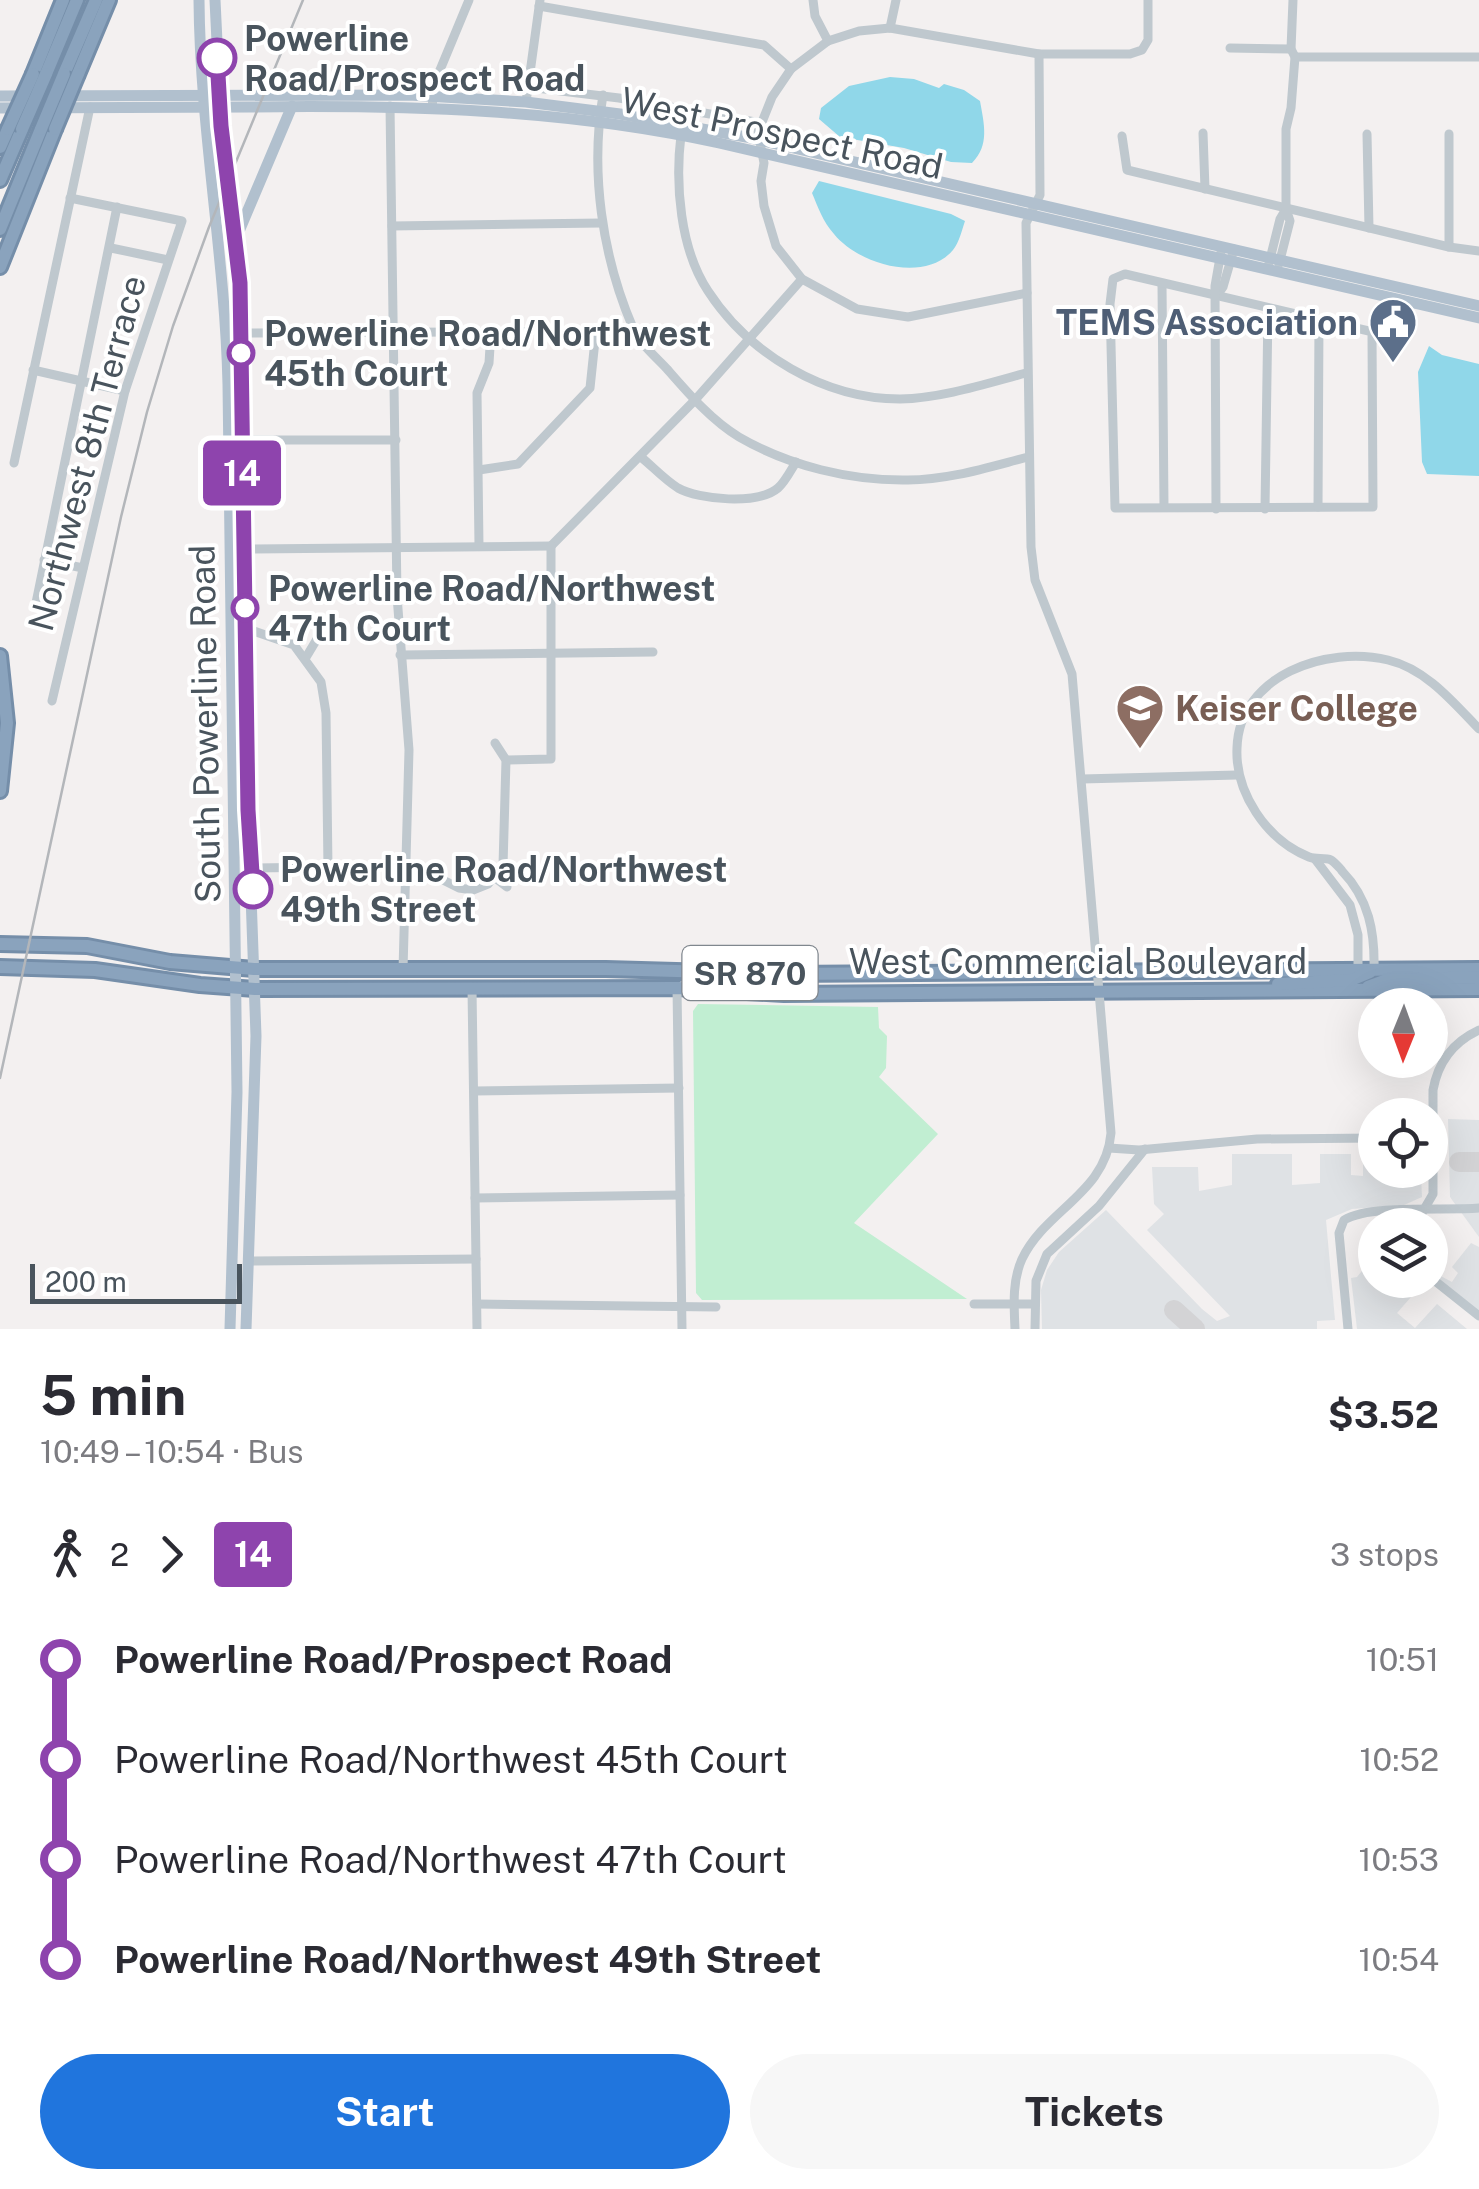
<!DOCTYPE html>
<meta charset="utf-8">
<style>
body{margin:0;font-family:"Public Sans",sans-serif;background:#f7f7f7;color:#2b2b33;height:100vh;display:flex;flex-direction:column;font-size:38px;white-space:nowrap}
*{box-sizing:border-box;margin:0}
p{font-size:32px;color:#7c7c81}
.icon{flex:none;width:55px;height:55px;fill:none;stroke:currentColor;stroke-width:2;stroke-linecap:round;stroke-linejoin:round}
.map{position:relative;height:1329px;overflow:hidden}
.sheet{display:flex;flex-direction:column;background:#fff;flex:1}
.sheet>*{flex:none}
.badge{padding:0 20px;border-radius:8px;font-size:35px;line-height:65px}
.needle{width:65px;rotate:181deg}
.buttons{position:absolute;left:1358px;top:988px;display:grid;gap:20px}
.buttons a{display:grid;place-items:center;width:90px;height:90px;border-radius:50%;background:#fff;box-shadow:0 10px 40px #0002;font-size:50px}
.scale{position:absolute;left:30px;bottom:25px;width:212px;box-sizing:border-box;padding-left:10px;border:5px solid #49545d;border-top:0;font-size:28px;line-height:35px;white-space:nowrap;color:#49545d;-webkit-text-stroke:8px #fff;paint-order:stroke}
.map>.badge{position:absolute;translate:-50% -50%;box-shadow:0 0 0 5px #fff}
.legs{display:flex;align-items:center;gap:15px;height:110px;padding:0 40px;font-size:32px}
.legs p{margin-inline-start:auto}
.summary{display:flex;align-items:center;justify-content:space-between;height:170px;padding:0 40px}
h1{font-size:55px;font-weight:700;line-height:75px}
.button{display:flex;gap:20px;margin-top:auto;padding:20px 40px}
.button a{flex:1;height:115px;border-radius:60px;background:#2075dd;color:#fff;font-size:40px;font-weight:700;line-height:115px;text-align:center}
.button a+a{background:#f7f7f7;color:#2b2b33}
ul{padding:0 40px;list-style:none}
li{display:flex;align-items:center;gap:35px;height:100px;font-size:38px}
li i{display:grid;place-items:center;width:15px;height:100%;margin:0 12px;background:currentColor}
li i::after{content:'';width:25px;height:25px;margin:-12px;border:8px solid;border-radius:50%;background:#fff}
li p{margin-inline-start:auto}
li:first-child i{background:linear-gradient(#0000 50%,currentColor 0)}
li:last-child i{background:linear-gradient(currentColor 50%,#0000 0)}
.map>svg:first-child{display:block}
</style>
<div class="map">
<svg width="1479" height="1329" viewBox="0 0 1479 1329">
<rect width="100%" height="100%" fill="#f3f0f0"/>
<g fill="#dfe2e5">
<polygon points="1448,1119 1479,1120 1479,1237 1450,1197"/>
<polygon points="1363,1153 1375,1153 1375,1170 1409,1170 1409,1176 1421,1176 1422,1197 1404,1205 1352,1209 1326,1220 1335,1320 1317,1321 1317,1329 1042,1329 1041,1290 1047,1270 1059,1252 1106,1210 1202,1309 1217,1321 1230,1316 1147,1230 1164,1214 1154,1204 1152,1167 1198,1167 1199,1191 1232,1185 1232,1154 1292,1154 1292,1185 1320,1183 1320,1154 1351,1154 1351,1175 1363,1176"/>
<polygon points="1471,1243 1479,1247 1479,1312 1440,1280 1437,1274 1452,1282 1458,1273 1452,1267"/>
<polygon points="1375,1255 1375,1280 1408,1280 1418,1289 1397,1313 1415,1328 1437,1304 1467,1329 1357,1329 1351,1278 1357,1277"/>
</g>
<polygon fill="#c1eed2" points="698,1004 878,1007 879,1028 887,1036 886,1068 879,1077 938,1134 854,1223 967,1299 702,1300 696,1293 693,1011"/>
<g fill="#90d7e9">
<path d="M 890,77 L 914,79 L 939,88 L 944,84 L 964,90 L 980,101 C 984,124 990,145 972,163 L 951,162 L 904,148 L 840,137 L 819,119 L 821,108 L 849,86 Z"/>
<path d="M 819,181 L 951,214 L 965,221 C 962,230 959,243 953,250 C 924,284 858,264 834,234 C 823,222 818,207 812,193 Z"/>
<polygon points="1429,346 1442,355 1479,364 1479,476 1427,474 1422,462 1418,372"/>
</g>
<g fill="none" stroke-linecap="round" stroke-linejoin="round">
<g stroke="#d3d3d5" stroke-width="20">
<polyline points="1459,1162 1479,1162"/>
<polyline points="1174,1310 1195,1329"/>
</g>
<g stroke="#758ea9" stroke-width="18">
<g id="highway">
<polyline points="33,74 63,0"/>
<polyline points="46,74 77,0"/>
<polyline points="64,74 96,0"/>
<polyline points="78,74 109,0"/>
<polyline points="0,147 8,129"/>
<polyline points="0,180 22,129"/>
<polyline points="0,229 41,129"/>
<polyline points="0,267 55,129"/>
<polyline points="0,656 7,723 0,791"/>
<polyline points="0,944 87,946 170,962 254,969 606,969 784,974 1479,969"/>
<polyline points="0,967 95,970 200,985 255,989 677,988 784,994 1479,989"/>
<polyline points="1278,984 1351,980 1370,972"/>
<polyline points="1368,987 1387,980 1479,977"/>
</g>
</g>
<g stroke="#bfc8ce" stroke-width="9">
<polyline points="813,0 815,16 828,41"/>
<polyline points="539,6 764,45 791,69 828,41 859,31 890,28 1039,54 1130,54 1142,50 1148,40 1148,0"/>
<polyline points="890,28 896,0"/>
<polyline points="1230,48 1291,49"/>
<polyline points="1295,57 1479,57"/>
<polyline points="791,69 772,97 758,132 764,163 761,181 764,206 776,246 802,279 857,309 908,317 1027,293"/>
<polyline points="528,87 619,98 761,123"/>
<path d="M 603,95 C 590,172 602,256 633,328 C 639,343 656,357 667,369 C 688,393 711,420 739,437 C 789,466 851,481 908,480 C 949,480 989,467 1028,457"/>
<polyline points="526,102 540,0"/>
<polyline points="390,106 397,596 409,750 403,970"/>
<polyline points="432,107 435,82 469,0"/>
<polyline points="1203,133 1205,189"/>
<polyline points="1367,134 1369,228"/>
<polyline points="1449,134 1449,247"/>
<path d="M 681,135 C 675,184 680,249 708,291 C 749,354 824,399 900,399 C 942,398 985,384 1026,373"/>
<polyline points="1122,136 1127,170 1449,247 1479,251"/>
<polyline points="392,226 601,223"/>
<polyline points="111,248 168,260"/>
<polyline points="1269,263 1280,219 1286,209"/>
<polyline points="1279,264 1290,221 1286,209 1286,129 1291,108 1295,57 1291,49 1293,0"/>
<polyline points="1162,284 1164,507"/>
<polyline points="1216,297 1223,287 1234,249"/>
<polyline points="241,333 634,331"/>
<polyline points="1372,333 1373,507 1115,508 1110,304 1113,279 1125,274 1403,339"/>
<polyline points="33,370 125,391"/>
<polyline points="241,440 396,440"/>
<path d="M 641,457 C 653,467 665,480 678,488 C 699,500 758,505 778,488 C 785,482 791,470 796,462"/>
<polyline points="14,463 90,107"/>
<polyline points="479,470 518,464 590,388 596,331"/>
<polyline points="1318,507 1319,320"/>
<polyline points="1216,509 1215,286 1221,252"/>
<polyline points="1265,509 1268,309"/>
<polyline points="479,546 477,393 489,363 491,331"/>
<polyline points="551,546 695,400 802,279"/>
<polyline points="244,549 551,546"/>
<polyline points="44,560 83,568"/>
<polyline points="36,603 117,207"/>
<polyline points="245,628 294,645 321,682 326,713 328,868"/>
<polyline points="400,655 653,652"/>
<polyline points="305,659 320,634"/>
<polyline points="52,701 125,391 182,221 70,198"/>
<polyline points="506,760 551,759 551,546"/>
<polyline points="1082,779 1237,775"/>
<polyline points="1315,859 1350,905 1358,935 1358,970"/>
<polyline points="252,868 404,866 427,872 459,888 473,890 488,884 503,866 506,760 495,743"/>
<polyline points="494,877 507,887"/>
<path d="M 1374,970 C 1375,932 1369,899 1342,871 C 1341,869 1333,861 1331,860 C 1325,857 1316,860 1309,857 C 1266,840 1235,792 1237,748 C 1239,675 1327,645 1388,660 C 1426,669 1453,702 1479,729"/>
<polyline points="472,989 477,1329"/>
<polyline points="475,1091 679,1088"/>
<polyline points="1109,1148 1139,1150 1257,1139 1375,1138"/>
<polyline points="475,1198 680,1195"/>
<path d="M 1415,1225 L 1433,1194 L 1433,1090 C 1438,1062 1453,1042 1479,1030"/>
<polyline points="248,1261 476,1259"/>
<polyline points="1430,1277 1479,1316"/>
<polyline points="477,1304 716,1307"/>
<polyline points="974,1304 1034,1304"/>
<polyline points="682,1329 677,988 697,979 721,977"/>
<path d="M 1015,1329 C 1014,1306 1012,1281 1022,1259 C 1045,1210 1106,1193 1111,1133 L 1072,674 L 1035,580 L 1031,547 L 1026,223 L 1040,195 L 1039,54"/>
<polyline points="1035,1329 1036,1281 1047,1254 1099,1206 1145,1149"/>
<path d="M 1348,1329 L 1339,1233 L 1344,1220 C 1371,1204 1444,1211 1479,1208"/>
</g>
<g stroke="#b1c0ce" stroke-width="11">
<path d="M 199,0 C 200,129 225,255 228,384 L 237,1092 L 230,1329"/>
<polyline points="215,0 221,126 240,298 248,811 256,1036 246,1329"/>
<polyline points="0,96 409,95 526,102 620,114 746,137 1479,306"/>
<path d="M 0,108 C 84,107 167,108 251,107 C 408,105 565,109 719,143 L 1479,318"/>
<polyline points="237,236 292,106"/>
</g>
<use href="#highway" stroke="#8aa3bd" stroke-width="12"/>
<polyline stroke="#b3b6ba" stroke-width="2.5" points="0,1078 121,517 147,412 173,326 209,227 303,0"/>
<g stroke="#758ea9" stroke-width="18" stroke-linecap="butt">
<g id="highway-bridge">
<polyline points="8,129 33,74"/>
<polyline points="22,129 46,74"/>
<polyline points="41,129 64,74"/>
<polyline points="55,129 78,74"/>
</g>
</g>
<use href="#highway-bridge" stroke="#8aa3bd" stroke-width="12"/>
</g>
<g fill="none" stroke-linecap="round" stroke-linejoin="round">
<g stroke="#fff" stroke-width="22">
<polyline id="line-1" points="217,58 221,126 240,283 248,810 253,889"/>
</g>
<use href="#line-1" stroke="#8e44ad" stroke-width="15"/>
</g>
<defs>
<g id="civic-pin" transform="scale(2.5)"><path d="M0 17L-7.5 6A9.5 9.5 0 1 1 7.5 6Z" fill="#5c6f8a" stroke="#fff"/><path d="M-.6-6.5H3V-4.5H.6V-3L4-1V1h2V6H-6V1h2V-1L-.6-3ZM-1.2 2.5V6h2.4V2.5Z" fill="#fff"/></g>
<g id="university-pin" transform="scale(2.5)"><path d="M0 17L-7.5 6A9.5 9.5 0 1 1 7.5 6Z" fill="#8d6e63" stroke="#fff"/><path d="M0-5L7-2L0 1L-7-2ZM-4 1L0 2.5L4 1V4Q0 6-4 4Z" fill="#fff"/></g>
</defs>
<g fill-rule="evenodd">
<use href="#civic-pin" x="1393" y="322"/>
<use href="#university-pin" x="1140" y="708"/>
</g>
<g fill="#fff" stroke="#8e44ad" stroke-width="5">
<circle cx="217" cy="58" r="18"/>
<circle cx="241" cy="353" r="12"/>
<circle cx="245" cy="608" r="12"/>
<circle cx="253" cy="889" r="18"/>
</g>
<g text-anchor="middle" dominant-baseline="central" stroke-width="8" stroke-linejoin="round" paint-order="stroke">
<rect fill="#fff" stroke="#80878e" stroke-width="2.5" x="682.5" y="946" width="135" height="54" rx="8"/>
<g font-size="32" font-weight="bold" fill="#49545d">
<text x="750" y="973">SR 870</text>
</g>
<g font-size="35" font-weight="bold" fill="#49545d" stroke="#fff" text-anchor="start">
<text x="244" y="38">Powerline<tspan x="244" dy="40">Road/Prospect Road</tspan></text>
<text x="264" y="333">Powerline Road/Northwest<tspan x="264" dy="40">45th Court</tspan></text>
<text x="268" y="588">Powerline Road/Northwest<tspan x="268" dy="40">47th Court</tspan></text>
<text x="280" y="869">Powerline Road/Northwest<tspan x="280" dy="40">49th Street</tspan></text>
</g>
<g font-size="35" fill="#49545d" stroke="#fff">
<text transform="translate(782 133) rotate(12)">West Prospect Road</text>
<text transform="translate(87 453) rotate(-75)">Northwest 8th Terrace</text>
<text transform="translate(205 724) rotate(-91)">South Powerline Road</text>
<text x="1078" y="961">West Commercial Boulevard</text>
</g>
<g font-size="35" font-weight="bold" fill="#4e5e75" stroke="#fff" text-anchor="end">
<text x="1358" y="322">TEMS Association</text>
</g>
<g font-size="35" font-weight="bold" fill="#785e54" stroke="#fff" text-anchor="start">
<text x="1175" y="708">Keiser College</text>
</g>
</g>
</svg>
<div class="buttons">
<a><svg class="needle" viewBox="-14 -14 28 28"><path d="M0-13l5 13h-10z" fill="#e53935"/><path d="M0 13l5-13h-10z" fill="#7c7c81"/></svg></a>
<a><svg class="icon" aria-label="locate" viewBox="0 0 24 24"><circle cx="12" cy="12" r="6"/><path d="M12 2v4M12 18v4M2 12h4M18 12h4"/></svg></a>
<a><svg class="icon" aria-label="layers" viewBox="0 0 24 24"><path d="M12 4l9 5-9 5-9-5zM3 14l9 5 9-5"/></svg></a>
</div>
<div class="scale">200 m</div>
<b class="badge" style="left:242px;top:473px;background:#8e44ad;color:#fff">14</b>
</div>
<section class="sheet">
<div class="summary"><div><h1>5 min</h1><p>10:49 – 10:54 · Bus</p></div><b>$3.52</b></div>
<div class="legs"><svg class="icon" aria-label="walk" viewBox="0 0 24 24"><circle cx="13" cy="4" r="2"/><path d="M13 8l-2 6 4 7M11 14l-3 7M7 12l3-4h3l4 4"/></svg>2<svg class="icon" aria-label="forward" viewBox="0 0 24 24"><path d="M9 5l7 7-7 7"/></svg><b class="badge" style="background:#8e44ad;color:#fff">14</b><p>3 stops</p></div>
<ul>
<li><i style="color:#8e44ad"></i><b>Powerline Road/Prospect Road</b><p>10:51</p></li>
<li><i style="color:#8e44ad"></i><span>Powerline Road/Northwest 45th Court</span><p>10:52</p></li>
<li><i style="color:#8e44ad"></i><span>Powerline Road/Northwest 47th Court</span><p>10:53</p></li>
<li><i style="color:#8e44ad"></i><b>Powerline Road/Northwest 49th Street</b><p>10:54</p></li>
</ul>
<div class="button"><a>Start</a><a>Tickets</a></div>
</section>
